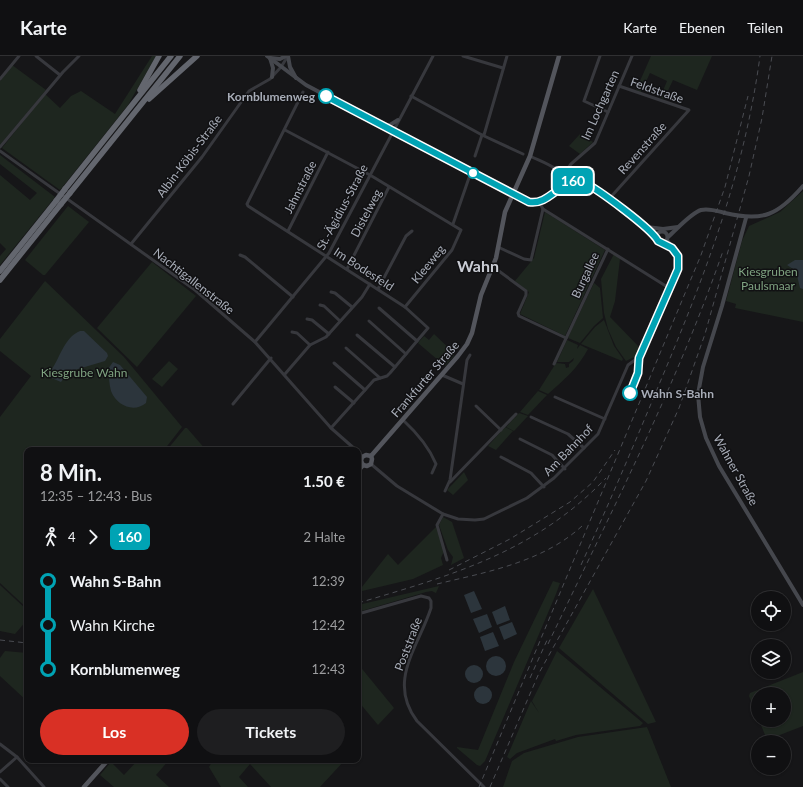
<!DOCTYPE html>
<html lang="de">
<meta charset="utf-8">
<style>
body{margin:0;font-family:Lato,sans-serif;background:#1e1e20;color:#f1f3f6;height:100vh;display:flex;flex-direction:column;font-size:15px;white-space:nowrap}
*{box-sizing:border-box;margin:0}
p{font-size:13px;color:#9c9d9f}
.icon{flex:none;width:22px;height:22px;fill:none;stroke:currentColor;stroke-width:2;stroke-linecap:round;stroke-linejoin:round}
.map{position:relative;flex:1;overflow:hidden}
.panel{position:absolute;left:24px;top:391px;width:337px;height:316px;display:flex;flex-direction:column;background:#101012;border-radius:8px;box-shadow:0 1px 3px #0004,0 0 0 1px #303032}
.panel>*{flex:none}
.badge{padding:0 8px;border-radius:6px;font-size:14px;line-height:26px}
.buttons{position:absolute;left:751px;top:535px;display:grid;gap:8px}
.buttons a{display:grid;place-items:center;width:40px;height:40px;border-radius:50%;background:#101012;box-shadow:0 1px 3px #0004,0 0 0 1px #303032;font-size:20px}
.map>.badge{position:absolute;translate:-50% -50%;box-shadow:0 0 0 2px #fff}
.legs{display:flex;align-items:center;gap:6px;height:44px;padding:0 16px;font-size:13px}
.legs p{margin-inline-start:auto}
.summary{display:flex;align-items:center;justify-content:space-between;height:68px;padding:0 16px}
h1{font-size:22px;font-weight:700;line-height:30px}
.cta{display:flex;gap:8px;margin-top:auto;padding:8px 16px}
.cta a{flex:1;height:46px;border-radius:24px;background:#d93025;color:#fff;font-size:16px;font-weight:700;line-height:46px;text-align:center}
.cta a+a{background:#1e1e20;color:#f1f3f6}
ul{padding:0 16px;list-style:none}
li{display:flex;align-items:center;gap:14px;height:44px;font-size:15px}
li i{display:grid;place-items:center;width:6px;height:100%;margin:0 5px;background:currentColor}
li i::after{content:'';width:10px;height:10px;margin:-5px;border:3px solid;border-radius:50%;background:#101012}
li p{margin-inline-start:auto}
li:first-child i{background:linear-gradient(#0000 50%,currentColor 0)}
li:last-child i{background:linear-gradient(currentColor 50%,#0000 0)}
header{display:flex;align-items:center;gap:24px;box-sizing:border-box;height:56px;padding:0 20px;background:#101012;border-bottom:1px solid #303032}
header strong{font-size:19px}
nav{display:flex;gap:22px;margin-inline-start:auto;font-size:14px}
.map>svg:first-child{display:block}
</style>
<header>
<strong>Karte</strong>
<nav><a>Karte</a><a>Ebenen</a><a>Teilen</a></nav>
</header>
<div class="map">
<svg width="803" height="731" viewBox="0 0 803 731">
<rect width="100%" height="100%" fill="#161618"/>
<g fill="#1e261f">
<polygon points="152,0 156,0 128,49 60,134 2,92 45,38 60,52 71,40 81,35 115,58"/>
<polygon points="651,0 712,0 697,34 673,24 665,41 667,44 660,42 667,25 650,17 641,36 636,34"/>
<polygon points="12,9 46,34 0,89 0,25"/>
<polygon points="580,78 593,86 580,98 569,90"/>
<polygon points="0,99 55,141 0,209 0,200 6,193 0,187 0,119 30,144 37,137 0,108"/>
<polygon points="803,135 803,266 735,252 736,248 726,245 742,185 749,170 780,156"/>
<polygon points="68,150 89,166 45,219 43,219 25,204"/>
<polygon points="545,156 605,194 565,280 520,258 529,236 515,225 534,202"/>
<polygon points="614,198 620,203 615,245 610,261 641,293 638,299 626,305 616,291 608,273 604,257 601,223"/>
<polygon points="152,206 196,240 137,311 97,272"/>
<polygon points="45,225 124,301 182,371 164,394 27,394 27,552 0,527 0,361 31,320 0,295 0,283"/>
<polygon points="594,227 600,232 603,262 594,270 580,287 568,282 569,279"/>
<polygon points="604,264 614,290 623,303 622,305 581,288 595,271"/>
<polygon points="434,278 454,297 454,300 445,310 418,287 424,280 429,284"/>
<path d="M 567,284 L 578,289 L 577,293 L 580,289 L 588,293 C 578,312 564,324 548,338 L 539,334 L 556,307 L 565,308 L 566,312 L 569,311 L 569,308 L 573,305 L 574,302 L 569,306 L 557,306 Z"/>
<polygon points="169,305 178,313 162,331 152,323"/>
<polygon points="538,335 547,339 528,359 520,356"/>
<polygon points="519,357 528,360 514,375 506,371"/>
<polygon points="505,371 513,375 496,394 488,390"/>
<polygon points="185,372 187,372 206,394 167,394"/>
<polygon points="464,416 468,424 453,439 447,434"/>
<polygon points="443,461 452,466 464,502 451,509 453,501 448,494 439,469"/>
<polygon points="436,471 444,495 441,502 443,509 413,523 358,536 388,498 398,509"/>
<polygon points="553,525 560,527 556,538 485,705 480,710 477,709 457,692 457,691 478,694 514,606"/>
<polygon points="0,529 27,554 27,564 15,578 0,575"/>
<polygon points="439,530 436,537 432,535 426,536 358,556 358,549"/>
<polygon points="593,533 656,666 648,668 559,592"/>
<polygon points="5,595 27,597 27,645 0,620 0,602"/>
<polygon points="557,595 643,667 640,670 576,679 556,685 555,683 517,697 510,703 507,701 531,645 539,657 532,645"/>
<polygon points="358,608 394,652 378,669 358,645"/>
<polygon points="803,616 803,670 767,684 759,664 784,664 784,638 758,638 758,663 749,640 750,637"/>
<polygon points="647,671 671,731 503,731 512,705 524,697 578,681"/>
<polygon points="138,704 169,704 156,719 169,731 114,731 100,719 111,706 124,719"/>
<polygon points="213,704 345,704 320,731 271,731 250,708 239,721 248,731 221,731 209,711"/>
</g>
<g fill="#2c353c">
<polygon points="795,204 803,204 803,233 800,232 796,215 787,209"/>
<path d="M 80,275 L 84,275 L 107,297 L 108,300 L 105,305 L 68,316 L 61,326 L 49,321 L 49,317 C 60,304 63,282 80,275 Z"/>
<path d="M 113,306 L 120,309 L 147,341 L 146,347 C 134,357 117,350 111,335 C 109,328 109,320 108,313 Z"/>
<polygon points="474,535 482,553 471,557 464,539"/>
<polygon points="505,550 510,564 497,569 492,556"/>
<polygon points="487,558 492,571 479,577 473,563"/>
<polygon points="512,566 517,578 504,584 499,571"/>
<polygon points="493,576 499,590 485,595 480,581"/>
<circle cx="496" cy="610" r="10"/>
<circle cx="474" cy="618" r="9"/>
<circle cx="483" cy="639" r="9"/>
</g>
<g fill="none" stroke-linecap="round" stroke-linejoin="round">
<g stroke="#37383d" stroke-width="3">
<polyline points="36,0 60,19"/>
<polyline points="463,0 503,12"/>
<polyline points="600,0 584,45 608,56"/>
<polyline points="0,23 19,0"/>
<polyline points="303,36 247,148 248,150 405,251 428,272 390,317 387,320 374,324 331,372"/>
<polyline points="411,40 482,79 523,98"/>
<polyline points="285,74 370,119 461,174 452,194 405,251"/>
<polyline points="484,79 507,0"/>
<polyline points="0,91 63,16 79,0"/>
<polyline points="0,95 195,234 255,286 331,372 356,394"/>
<polyline points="475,100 482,79"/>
<path d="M 530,100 C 544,107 561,111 567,128"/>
<polyline points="563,119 571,108 595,87 632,0"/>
<polyline points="609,143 689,54 619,30"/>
<polyline points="539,146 543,153 669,232"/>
<polyline points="453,168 471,116"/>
<polyline points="288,175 328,96"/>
<polyline points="664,186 672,192"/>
<polyline points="131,188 202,101 249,35 270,23 281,11 288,0"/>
<polyline points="498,191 524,203 531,204 543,153"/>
<polyline points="240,199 245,201 293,241"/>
<polyline points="492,210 526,235 526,239 518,257 519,260 566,282"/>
<polyline points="347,213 389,131"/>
<polyline points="378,233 406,180 412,175"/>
<polyline points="331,236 335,237 352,251"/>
<polyline points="320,249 324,250 340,265"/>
<polyline points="379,252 417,285"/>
<polyline points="307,263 312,264 329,278"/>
<polyline points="369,265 406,298"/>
<polyline points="292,276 297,277 310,289"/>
<polyline points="357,279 395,311"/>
<polyline points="255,286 329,197 433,0"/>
<polyline points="346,292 380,322"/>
<polyline points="334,307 365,334"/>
<polyline points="554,308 608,193"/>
<polyline points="285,318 310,289 326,281 362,241 370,228"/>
<polyline points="442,319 463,328"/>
<polyline points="335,331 354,347"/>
<polyline points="555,341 605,363"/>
<polyline points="233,348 271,302"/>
<polyline points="476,350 501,374"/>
<polyline points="531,361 568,378 584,392"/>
<path d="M 403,364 C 416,376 429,391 436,408 L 432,417"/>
<polyline points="520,383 552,399 565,413"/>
<polyline points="358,396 362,401"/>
<polyline points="501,401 531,417 544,431"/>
<polyline points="371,408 397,430 443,458 458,463 475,464 484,463 527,442 554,422 598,378 628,309 642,299 678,209 678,200 667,183"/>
<polyline points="450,426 516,358"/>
<polyline points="445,435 450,424 467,304 470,299"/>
<polyline points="443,458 437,469 447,504"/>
<path d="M 358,558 L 421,540 L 429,542 L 431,545 L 431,552 C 418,592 387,625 417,665 L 484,731"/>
<polyline points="0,688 17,701 44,731"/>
<polyline points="0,716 17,701"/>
<polyline points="0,723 8,731"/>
</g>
<g stroke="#45474d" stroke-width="4">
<path d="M 267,0 L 306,29 L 520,142 C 552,157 556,120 583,126 L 649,172 L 657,180"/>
<polyline points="288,0 290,11 296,22"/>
<polyline points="270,2 273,12 272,21"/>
<polyline points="270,2 280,3 286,0"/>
<polyline points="382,70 390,69 398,64"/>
<polyline points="746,162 722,250 703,311 698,338 700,361 706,382 719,410 803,549"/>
<polyline points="647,171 663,173 678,171"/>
<circle cx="662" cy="181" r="5.5"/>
<path d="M 668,181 C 676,174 691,157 701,154 C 709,152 717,155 725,157 C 763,166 778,159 803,130"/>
</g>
<g stroke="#53555c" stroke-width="4.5">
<polyline points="371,400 458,300 467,288 472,277 481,239 496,202 505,156 530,100 559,0"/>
<polyline points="363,409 361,405 362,401 366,399 371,400"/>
<polyline points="363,409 367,410 371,408 372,403 371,400"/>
<polyline points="358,415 363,409"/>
<polyline points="84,731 108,704"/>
</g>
<g stroke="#63666e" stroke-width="5.5">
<polyline points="140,34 159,0"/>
<polyline points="149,43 197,0"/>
<polyline points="65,133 171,0"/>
<polyline points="70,137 180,0"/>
<polyline points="0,215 56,145"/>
<polyline points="0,224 61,148"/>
</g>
<g stroke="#4a4c52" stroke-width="1" stroke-dasharray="5 4" stroke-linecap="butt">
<path d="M 581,509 C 608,450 633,391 658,331 C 704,222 744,119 760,0"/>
<polyline points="449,514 510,483 570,446 593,426 615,394"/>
<path d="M 437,528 C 487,516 543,506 582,470"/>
<path d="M 358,547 C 453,519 535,496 606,422"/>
<polyline points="0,584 27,587"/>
<path d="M 548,588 C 610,458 676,331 723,195"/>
<polyline points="530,622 548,582"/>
<polyline points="479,731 701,199 725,131 748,40"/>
<polyline points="490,731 539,617 646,425 679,352 705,278 749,120 762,62 772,0"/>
</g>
<g stroke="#63666e" stroke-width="5.5">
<polyline points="56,145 65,133"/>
<polyline points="61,148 70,137"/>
</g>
</g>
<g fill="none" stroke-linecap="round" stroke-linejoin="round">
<g stroke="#fff" stroke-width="9">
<path id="line-1" d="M 326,40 L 529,146 C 550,150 561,121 583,126 C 598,133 652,173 658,185 L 672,192 L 678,200 L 678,213 L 639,302 L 638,317 L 630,337"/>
</g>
<use href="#line-1" stroke="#00a3b4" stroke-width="6"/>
</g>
<g fill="#fff" stroke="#00a3b4" stroke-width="2">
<circle cx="326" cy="40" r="7"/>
<circle cx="473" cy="117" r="5"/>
<circle cx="630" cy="337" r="7"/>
</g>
<g text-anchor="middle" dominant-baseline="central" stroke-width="3" stroke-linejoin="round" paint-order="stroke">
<g font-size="12" fill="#a8adb8" stroke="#111113">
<text transform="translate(657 34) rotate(19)">Feldstraße</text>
<text transform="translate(600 49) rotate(-66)">Im Lochgarten</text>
<text transform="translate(642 92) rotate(-48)">Revenstraße</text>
<text transform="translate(189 100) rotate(-53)">Albin-Köbis-Straße</text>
<text transform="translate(300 131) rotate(-63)">Jahnstraße</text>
<text transform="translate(342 151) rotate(-62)">St.-Ägidius-Straße</text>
<text transform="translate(366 157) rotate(-62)">Distelweg</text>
<text transform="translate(428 208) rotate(-51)">Kleeweg</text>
<text transform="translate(364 213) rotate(33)">Im Bodesfeld</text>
<text transform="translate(585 219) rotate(-65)">Burgallee</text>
<text transform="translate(194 225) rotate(38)">Nachtigallenstraße</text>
<text transform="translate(425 323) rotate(-49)">Frankfurter Straße</text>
<text transform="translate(568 394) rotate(-46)">Am Bahnhof</text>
<text transform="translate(736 414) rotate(61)">Wahner Straße</text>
<text transform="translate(408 588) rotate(-69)">Poststraße</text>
</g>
<g font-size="12" font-weight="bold" fill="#a8adb8" stroke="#111113" text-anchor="end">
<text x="315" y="40">Kornblumenweg</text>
<text x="641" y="337" text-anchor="start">Wahn S-Bahn</text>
</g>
<g font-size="12" fill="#7fa381" stroke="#111113">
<text x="768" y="215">Kiesgruben<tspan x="768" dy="14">Paulsmaar</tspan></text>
<text x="84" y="316">Kiesgrube Wahn</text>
</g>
<g font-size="16" font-weight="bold" fill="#c9ccd4" stroke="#111113">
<text x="478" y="209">Wahn</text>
</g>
</g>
</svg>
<div class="buttons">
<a><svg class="icon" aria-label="locate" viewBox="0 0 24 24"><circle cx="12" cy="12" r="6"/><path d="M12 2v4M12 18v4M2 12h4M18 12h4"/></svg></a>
<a><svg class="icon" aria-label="layers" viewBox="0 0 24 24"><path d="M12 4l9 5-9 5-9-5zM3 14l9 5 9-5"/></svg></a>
<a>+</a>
<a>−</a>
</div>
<b class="badge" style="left:573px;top:125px;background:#00a3b4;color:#fff">160</b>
<section class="panel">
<div class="summary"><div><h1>8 Min.</h1><p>12:35 – 12:43 · Bus</p></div><b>1.50 €</b></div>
<div class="legs"><svg class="icon" aria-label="walk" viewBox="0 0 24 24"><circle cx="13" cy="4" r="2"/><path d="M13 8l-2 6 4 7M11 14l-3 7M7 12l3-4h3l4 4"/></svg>4<svg class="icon" aria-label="forward" viewBox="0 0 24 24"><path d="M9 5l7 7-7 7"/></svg><b class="badge" style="background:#00a3b4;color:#fff">160</b><p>2 Halte</p></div>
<ul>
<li><i style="color:#00a3b4"></i><b>Wahn S-Bahn</b><p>12:39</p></li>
<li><i style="color:#00a3b4"></i><span>Wahn Kirche</span><p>12:42</p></li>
<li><i style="color:#00a3b4"></i><b>Kornblumenweg</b><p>12:43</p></li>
</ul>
<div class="cta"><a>Los</a><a>Tickets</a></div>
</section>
</div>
